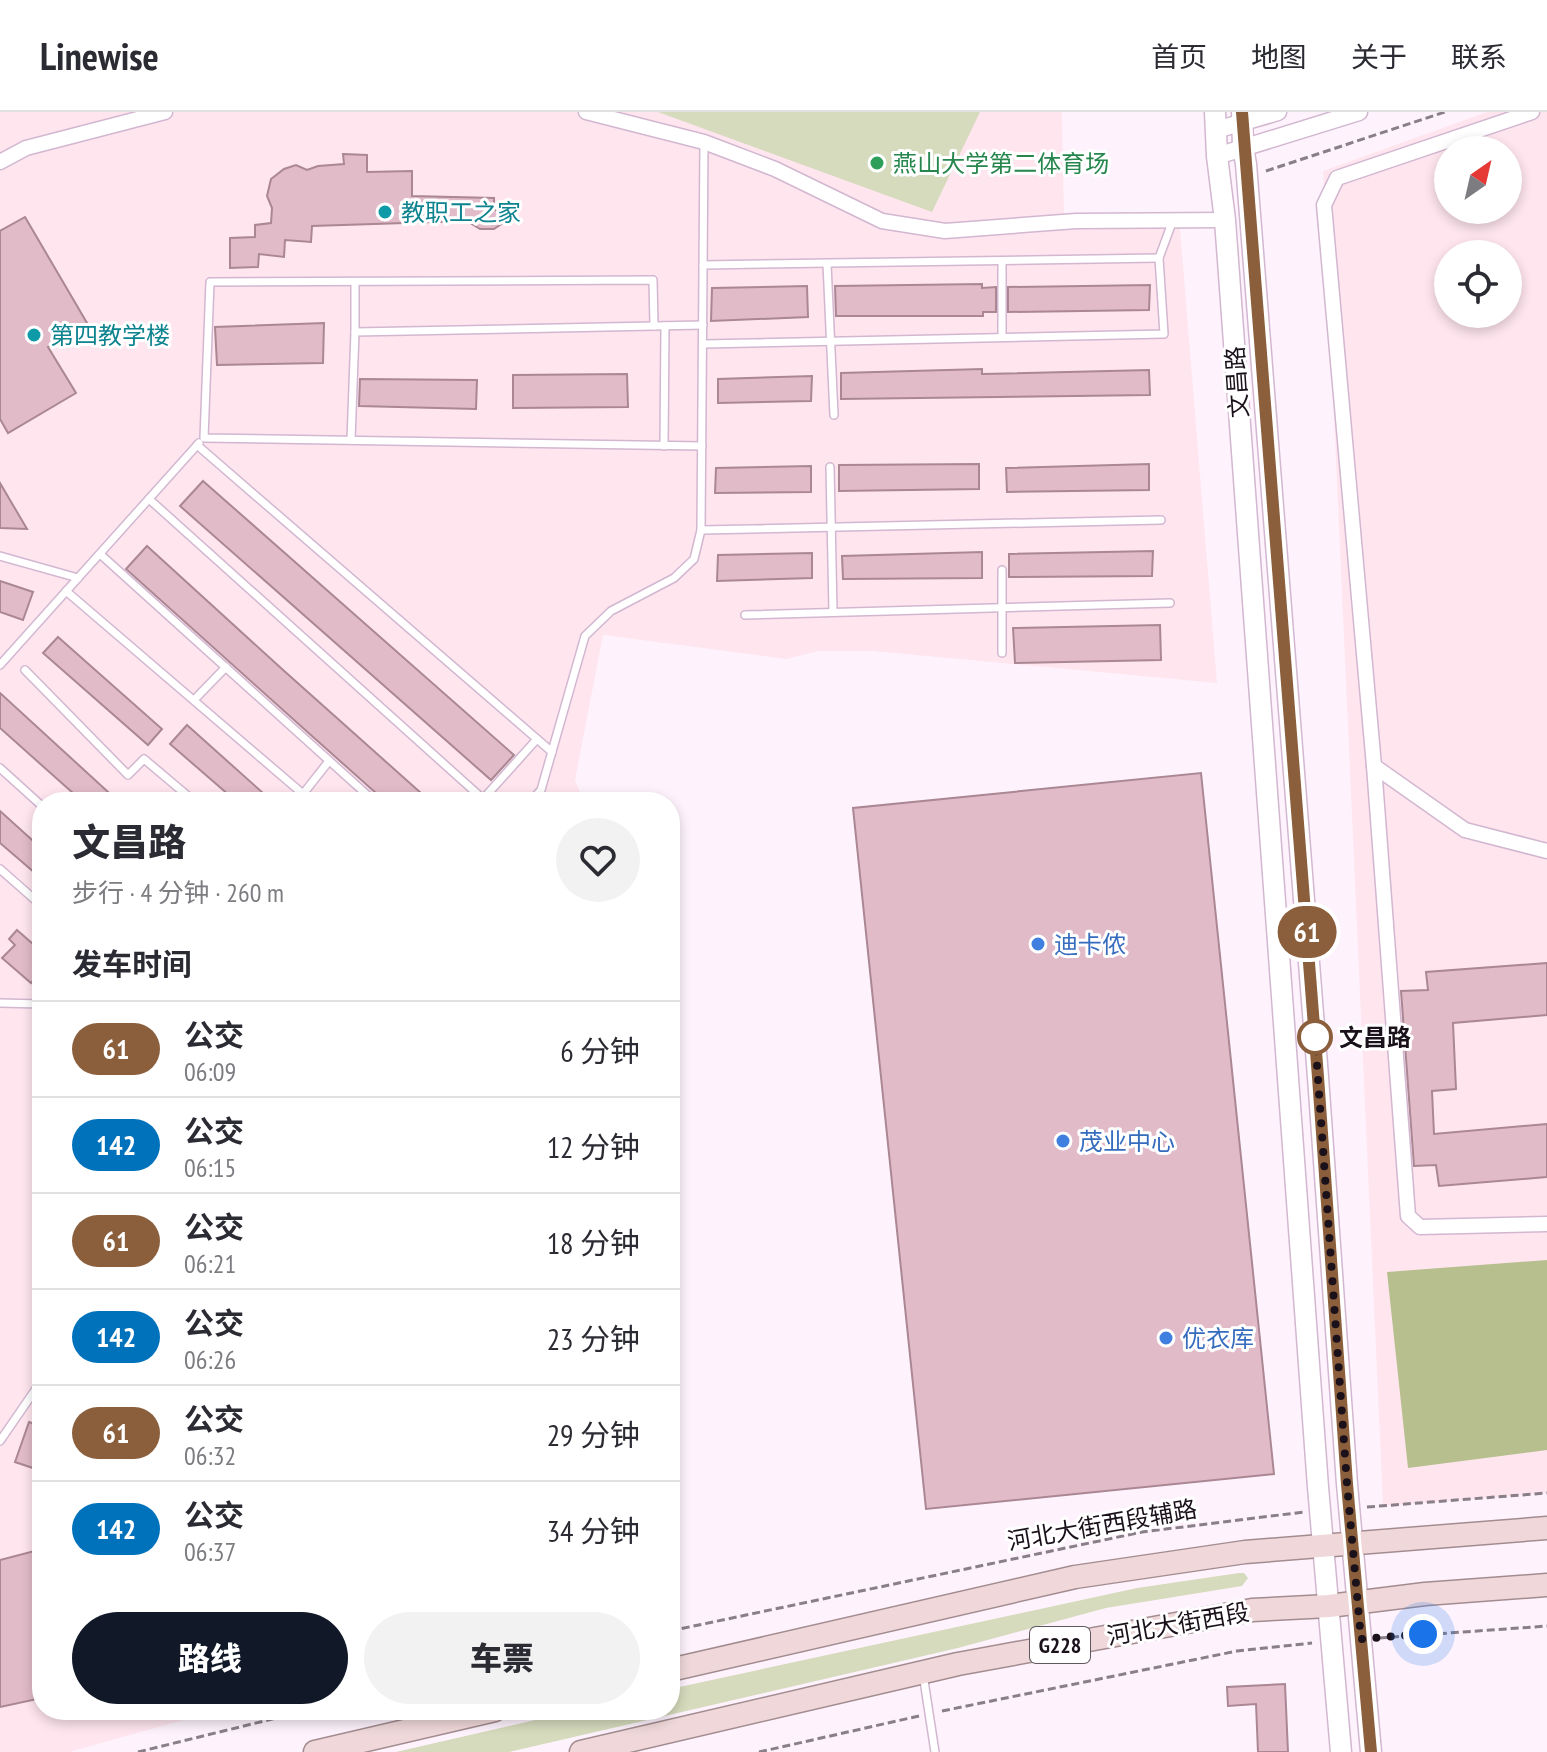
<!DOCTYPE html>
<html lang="zh">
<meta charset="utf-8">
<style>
body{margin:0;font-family:"PT Sans Narrow","Noto Sans SC",sans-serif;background:#f2f2f3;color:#2b2b33;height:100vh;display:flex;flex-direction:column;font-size:30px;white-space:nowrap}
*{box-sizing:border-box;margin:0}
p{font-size:26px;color:#7c7c81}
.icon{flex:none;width:44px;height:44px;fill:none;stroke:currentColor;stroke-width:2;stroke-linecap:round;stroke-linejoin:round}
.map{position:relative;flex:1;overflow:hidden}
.drawer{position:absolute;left:32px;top:680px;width:648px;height:928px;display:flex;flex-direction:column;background:#fff;border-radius:32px;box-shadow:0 4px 12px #0003}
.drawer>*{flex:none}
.badge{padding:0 16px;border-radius:26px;font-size:28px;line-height:52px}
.needle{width:52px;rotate:34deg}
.buttons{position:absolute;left:1434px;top:24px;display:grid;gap:16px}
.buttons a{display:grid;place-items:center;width:88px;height:88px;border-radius:50%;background:#fff;box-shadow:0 4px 12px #0003;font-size:40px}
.you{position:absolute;width:40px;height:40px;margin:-20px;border:6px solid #fff;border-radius:50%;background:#1a73e8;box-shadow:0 0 0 12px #1a73e833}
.map>.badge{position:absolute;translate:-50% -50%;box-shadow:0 0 0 4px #fff}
h2{padding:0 40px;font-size:30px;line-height:72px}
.round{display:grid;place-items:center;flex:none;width:84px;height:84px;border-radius:42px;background:#f2f2f3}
.overview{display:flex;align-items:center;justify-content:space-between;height:136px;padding:0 40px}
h1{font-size:38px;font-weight:800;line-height:60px}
.button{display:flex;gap:16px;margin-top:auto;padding:16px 40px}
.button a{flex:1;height:92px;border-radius:48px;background:#111827;color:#fff;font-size:32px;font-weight:800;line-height:92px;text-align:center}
.button a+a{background:#f2f2f3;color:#2b2b33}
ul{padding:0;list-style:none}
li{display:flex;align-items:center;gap:24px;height:96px;padding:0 40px;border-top:2px solid #e1e1e2}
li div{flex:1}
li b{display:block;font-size:30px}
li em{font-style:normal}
li .badge{min-width:88px;font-weight:700;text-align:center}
header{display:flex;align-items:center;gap:48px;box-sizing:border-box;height:112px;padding:0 40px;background:#fff;border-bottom:2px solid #e1e1e2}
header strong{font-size:38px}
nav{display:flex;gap:44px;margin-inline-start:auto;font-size:28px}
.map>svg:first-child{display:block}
</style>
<header>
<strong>Linewise</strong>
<nav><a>首页</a><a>地图</a><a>关于</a><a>联系</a></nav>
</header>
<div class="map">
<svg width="1547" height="1640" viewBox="0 0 1547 1640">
<rect width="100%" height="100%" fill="#fef3fd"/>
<g fill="#ffe5ee" fill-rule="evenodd">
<polygon points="0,0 1062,0 1064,104 1179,104 1217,571 873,539 819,539 786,547 603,523 575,668 584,690 42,690 42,1598 220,1598 69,1640 0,1640"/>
<path d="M 1487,0 L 1547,0 L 1547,1381 L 1383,1394 L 1323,59 ZM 1448,38 L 1508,38 L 1508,98 L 1448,98 ZM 1448,142 L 1508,142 L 1508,202 L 1448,202 Z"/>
</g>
<g fill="#d6dbbd">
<polygon points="658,0 980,0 932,100"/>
<polygon points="1239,1461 1244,1461 1248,1466 1242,1474 1106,1496 958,1536 509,1640 396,1640 579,1598 670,1598 670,1577 1137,1476"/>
</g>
<polygon fill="#b7bf8e" points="1547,1148 1547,1338 1408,1356 1387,1160"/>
<g fill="#e1bbc8" stroke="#aa8793" stroke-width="2">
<polygon points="343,42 367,43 367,60 412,59 412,84 494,86 494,97 504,104 503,111 494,117 480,117 467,109 312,114 311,130 285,128 284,145 259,142 258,155 230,156 230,126 255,125 255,113 271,111 272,96 267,84 271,67 284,57 296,53 307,58 318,54 344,52"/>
<polygon points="25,105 87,211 48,235 76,281 8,321 0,307 0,119"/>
<polygon points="982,172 982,176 996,175 996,200 983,200 983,204 836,204 835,174"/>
<polygon points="1150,173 1149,198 1008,200 1008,175"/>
<polygon points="807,174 808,205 711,209 712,176"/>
<polygon points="324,211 323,251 217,253 215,215"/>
<polygon points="982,257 982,262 1149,258 1150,283 841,287 841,261"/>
<polygon points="627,262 628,295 513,296 513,263"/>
<polygon points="812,264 811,289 718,291 718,267"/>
<polygon points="360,267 477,268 476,297 359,294"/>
<polygon points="979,352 979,377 839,379 839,353"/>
<polygon points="1149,352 1149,378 1007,380 1006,356"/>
<polygon points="811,354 811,380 715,381 716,356"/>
<polygon points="203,369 514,643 491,668 180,394"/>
<polygon points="0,371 27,417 0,416"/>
<polygon points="147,434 282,557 431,690 386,690 303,616 126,457"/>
<polygon points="1153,439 1152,464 1009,465 1009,442"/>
<polygon points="982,440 982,466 843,467 842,444"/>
<polygon points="812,441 812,466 717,469 718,443"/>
<polygon points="0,469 33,480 23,508 0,500"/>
<polygon points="1160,513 1161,548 1015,551 1013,516"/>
<polygon points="58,525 162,617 148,633 43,541"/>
<polygon points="0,581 119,690 83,690 0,616"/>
<polygon points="187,613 273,690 237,690 170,632"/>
<polygon points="1201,661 1274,1362 926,1397 853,696"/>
<polygon points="0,699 42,737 42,752 35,761 0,731"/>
<polygon points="17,818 42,840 42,859 31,871 2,846 15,833 9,827"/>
<polygon points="1547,851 1547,903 1453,911 1456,977 1432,979 1434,1022 1547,1012 1547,1065 1439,1074 1436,1053 1414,1054 1401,879 1428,878 1426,860"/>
<polygon points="29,1310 42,1315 42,1359 15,1350"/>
<polygon points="42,1437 42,1586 0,1595 0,1448"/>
<polygon points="1285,1572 1288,1640 1258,1640 1256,1592 1228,1594 1227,1575"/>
</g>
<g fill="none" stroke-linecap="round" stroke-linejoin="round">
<g stroke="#d2b7d0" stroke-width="10">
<g id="service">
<polyline points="827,152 834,303"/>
<polyline points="703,153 1159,146"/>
<polyline points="355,170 355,220 703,213"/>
<polyline points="654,214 653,168 210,170 204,326 702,334"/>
<polyline points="1002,225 1002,149"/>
<polyline points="703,232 1164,222 1159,146 1173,108"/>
<polyline points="351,328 355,220"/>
<polyline points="197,333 552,640"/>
<polyline points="664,334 665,214"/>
<polyline points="830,355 833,500"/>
<polyline points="149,387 483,687 537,627"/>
<polyline points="701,418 1161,408"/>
<polyline points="100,442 375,690"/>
<polyline points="0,444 78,466"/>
<polyline points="66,479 303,682 329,649"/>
<polyline points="745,503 1170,491"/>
<polyline points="1002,541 1002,458"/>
<polyline points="0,553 199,331"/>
<polyline points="25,558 128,663 144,647 195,690"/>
<polyline points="194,588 226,555"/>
<polyline points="0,656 42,694"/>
<polyline points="530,690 541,678 585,524 611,499 674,466 694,447 701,418 704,30"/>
<polyline points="0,757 42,794"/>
<polyline points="0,891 42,892"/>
<polyline points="0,1329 42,1268"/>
<polyline points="923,1562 935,1640"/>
</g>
</g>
<g stroke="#d2b7d0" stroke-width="17">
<g id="minor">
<polyline points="586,0 704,30 775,57 882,109 945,119 1076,109 1225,108"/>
<polyline points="1532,0 1337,66 1324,93 1374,654 1408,1104 1420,1115 1547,1112"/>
<polyline points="0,50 26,36 165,0"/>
<polyline points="1374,654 1465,718 1547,739"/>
</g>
</g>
<g stroke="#d2b7d0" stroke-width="19">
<g id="tertiary">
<polyline points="1216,18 1278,0"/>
<polyline points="1217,44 1359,0"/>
</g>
</g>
<g stroke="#d2b7d0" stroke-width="23">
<g id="secondary">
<polyline points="1215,0 1217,44 1225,108 1318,1375 1341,1640"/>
<polyline points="1242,0 1243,36 1246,52 1318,965 1347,1372 1371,1640"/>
</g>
</g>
<g stroke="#a38c90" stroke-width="25">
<g id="trunk">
<polyline points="670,1558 1075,1465 1245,1440 1547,1416"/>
<polyline points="315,1640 495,1598"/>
<polyline points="581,1640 958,1552 1252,1498 1329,1494 1425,1482 1547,1473"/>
</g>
</g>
<g stroke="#897f88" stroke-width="3" stroke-dasharray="8 4" stroke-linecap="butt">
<polyline points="1266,59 1445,0"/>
<polyline points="1367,1395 1547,1381"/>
<polyline points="670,1519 1142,1420 1304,1400"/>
<polyline points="1379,1526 1547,1514"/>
<polyline points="942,1599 1237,1539 1312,1531"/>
<polyline points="138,1640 309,1598"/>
<polyline points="759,1640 919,1604"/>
</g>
<use href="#service" stroke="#fff" stroke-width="7"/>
<use href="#minor" stroke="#fff" stroke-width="14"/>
<use href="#tertiary" stroke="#fff" stroke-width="16"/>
<use href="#secondary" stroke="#fff" stroke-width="20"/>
<use href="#trunk" stroke="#f0d8da" stroke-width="22"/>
</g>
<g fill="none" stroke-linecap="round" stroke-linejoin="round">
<g stroke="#fff" stroke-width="18">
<polyline id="line" points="1242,0 1318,965 1347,1372 1371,1640"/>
</g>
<use href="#line" stroke="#8b5e3c" stroke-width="12"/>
<polyline stroke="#1a111a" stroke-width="8" stroke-dasharray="0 14.4" points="1315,925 1347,1372 1361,1527 1423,1522"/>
</g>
<circle fill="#2e9e5b" stroke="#fff" stroke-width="3" cx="877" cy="51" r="8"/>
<g fill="#0f9aa8" stroke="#fff" stroke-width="3">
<circle cx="385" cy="100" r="8"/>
<circle cx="34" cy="223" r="8"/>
</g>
<g fill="#3f7fe0" stroke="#fff" stroke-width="3">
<circle cx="1038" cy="832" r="8"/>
<circle cx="1063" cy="1029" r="8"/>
<circle cx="1166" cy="1226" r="8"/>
</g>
<circle fill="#fff" stroke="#8b5e3c" stroke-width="4" cx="1315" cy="925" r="16"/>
<g text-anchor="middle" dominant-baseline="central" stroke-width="6" stroke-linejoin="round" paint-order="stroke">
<rect fill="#fff" stroke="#5f585f" stroke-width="2" x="1030" y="1515" width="60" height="36" rx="6"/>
<g font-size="22" font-weight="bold" fill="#1a111a">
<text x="1060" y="1533">G228</text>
</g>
<g font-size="24" fill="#27864d" stroke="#fff" text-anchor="start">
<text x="893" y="51">燕山大学第二体育场</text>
</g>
<g font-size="24" fill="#0d838f" stroke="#fff" text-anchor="start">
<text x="401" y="100">教职工之家</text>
<text x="50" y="223">第四教学楼</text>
</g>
<g font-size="24" fill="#1a111a" stroke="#fff">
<text transform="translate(1237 270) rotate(-94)">文昌路</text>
<text transform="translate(1102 1413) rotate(-10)">河北大街西段辅路</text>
<text transform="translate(1178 1512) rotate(-10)">河北大街西段</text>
</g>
<g font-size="24" fill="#366cbe" stroke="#fff" text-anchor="start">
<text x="1054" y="832">迪卡侬</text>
<text x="1079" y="1029">茂业中心</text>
<text x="1182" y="1226">优衣库</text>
</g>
<g font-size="24" font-weight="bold" fill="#1a111a" stroke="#fff" text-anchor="start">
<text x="1339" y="925">文昌路</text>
</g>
</g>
</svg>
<div class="buttons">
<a><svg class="needle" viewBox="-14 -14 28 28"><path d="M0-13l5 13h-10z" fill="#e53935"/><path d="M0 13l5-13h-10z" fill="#7c7c81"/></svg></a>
<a><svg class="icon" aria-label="locate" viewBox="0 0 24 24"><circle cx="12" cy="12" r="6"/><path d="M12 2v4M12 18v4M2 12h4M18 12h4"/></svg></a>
</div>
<div class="you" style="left:1423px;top:1522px"></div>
<b class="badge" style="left:1307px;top:820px;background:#8b5e3c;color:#fff">61</b>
<section class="drawer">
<div class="overview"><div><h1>文昌路</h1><p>步行 · 4 分钟 · 260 m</p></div><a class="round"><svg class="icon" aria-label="heart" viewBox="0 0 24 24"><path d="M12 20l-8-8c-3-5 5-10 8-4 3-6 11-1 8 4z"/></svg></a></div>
<h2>发车时间</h2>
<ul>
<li><span class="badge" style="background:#8b5e3c;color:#fff">61</span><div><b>公交</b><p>06:09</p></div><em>6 分钟</em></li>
<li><span class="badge" style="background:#0072bc;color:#fff">142</span><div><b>公交</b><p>06:15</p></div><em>12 分钟</em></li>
<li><span class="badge" style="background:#8b5e3c;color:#fff">61</span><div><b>公交</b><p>06:21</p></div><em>18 分钟</em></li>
<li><span class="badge" style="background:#0072bc;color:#fff">142</span><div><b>公交</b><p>06:26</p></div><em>23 分钟</em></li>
<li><span class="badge" style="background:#8b5e3c;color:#fff">61</span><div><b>公交</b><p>06:32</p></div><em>29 分钟</em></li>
<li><span class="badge" style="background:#0072bc;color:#fff">142</span><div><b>公交</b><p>06:37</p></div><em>34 分钟</em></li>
</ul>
<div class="button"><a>路线</a><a>车票</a></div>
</section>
</div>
